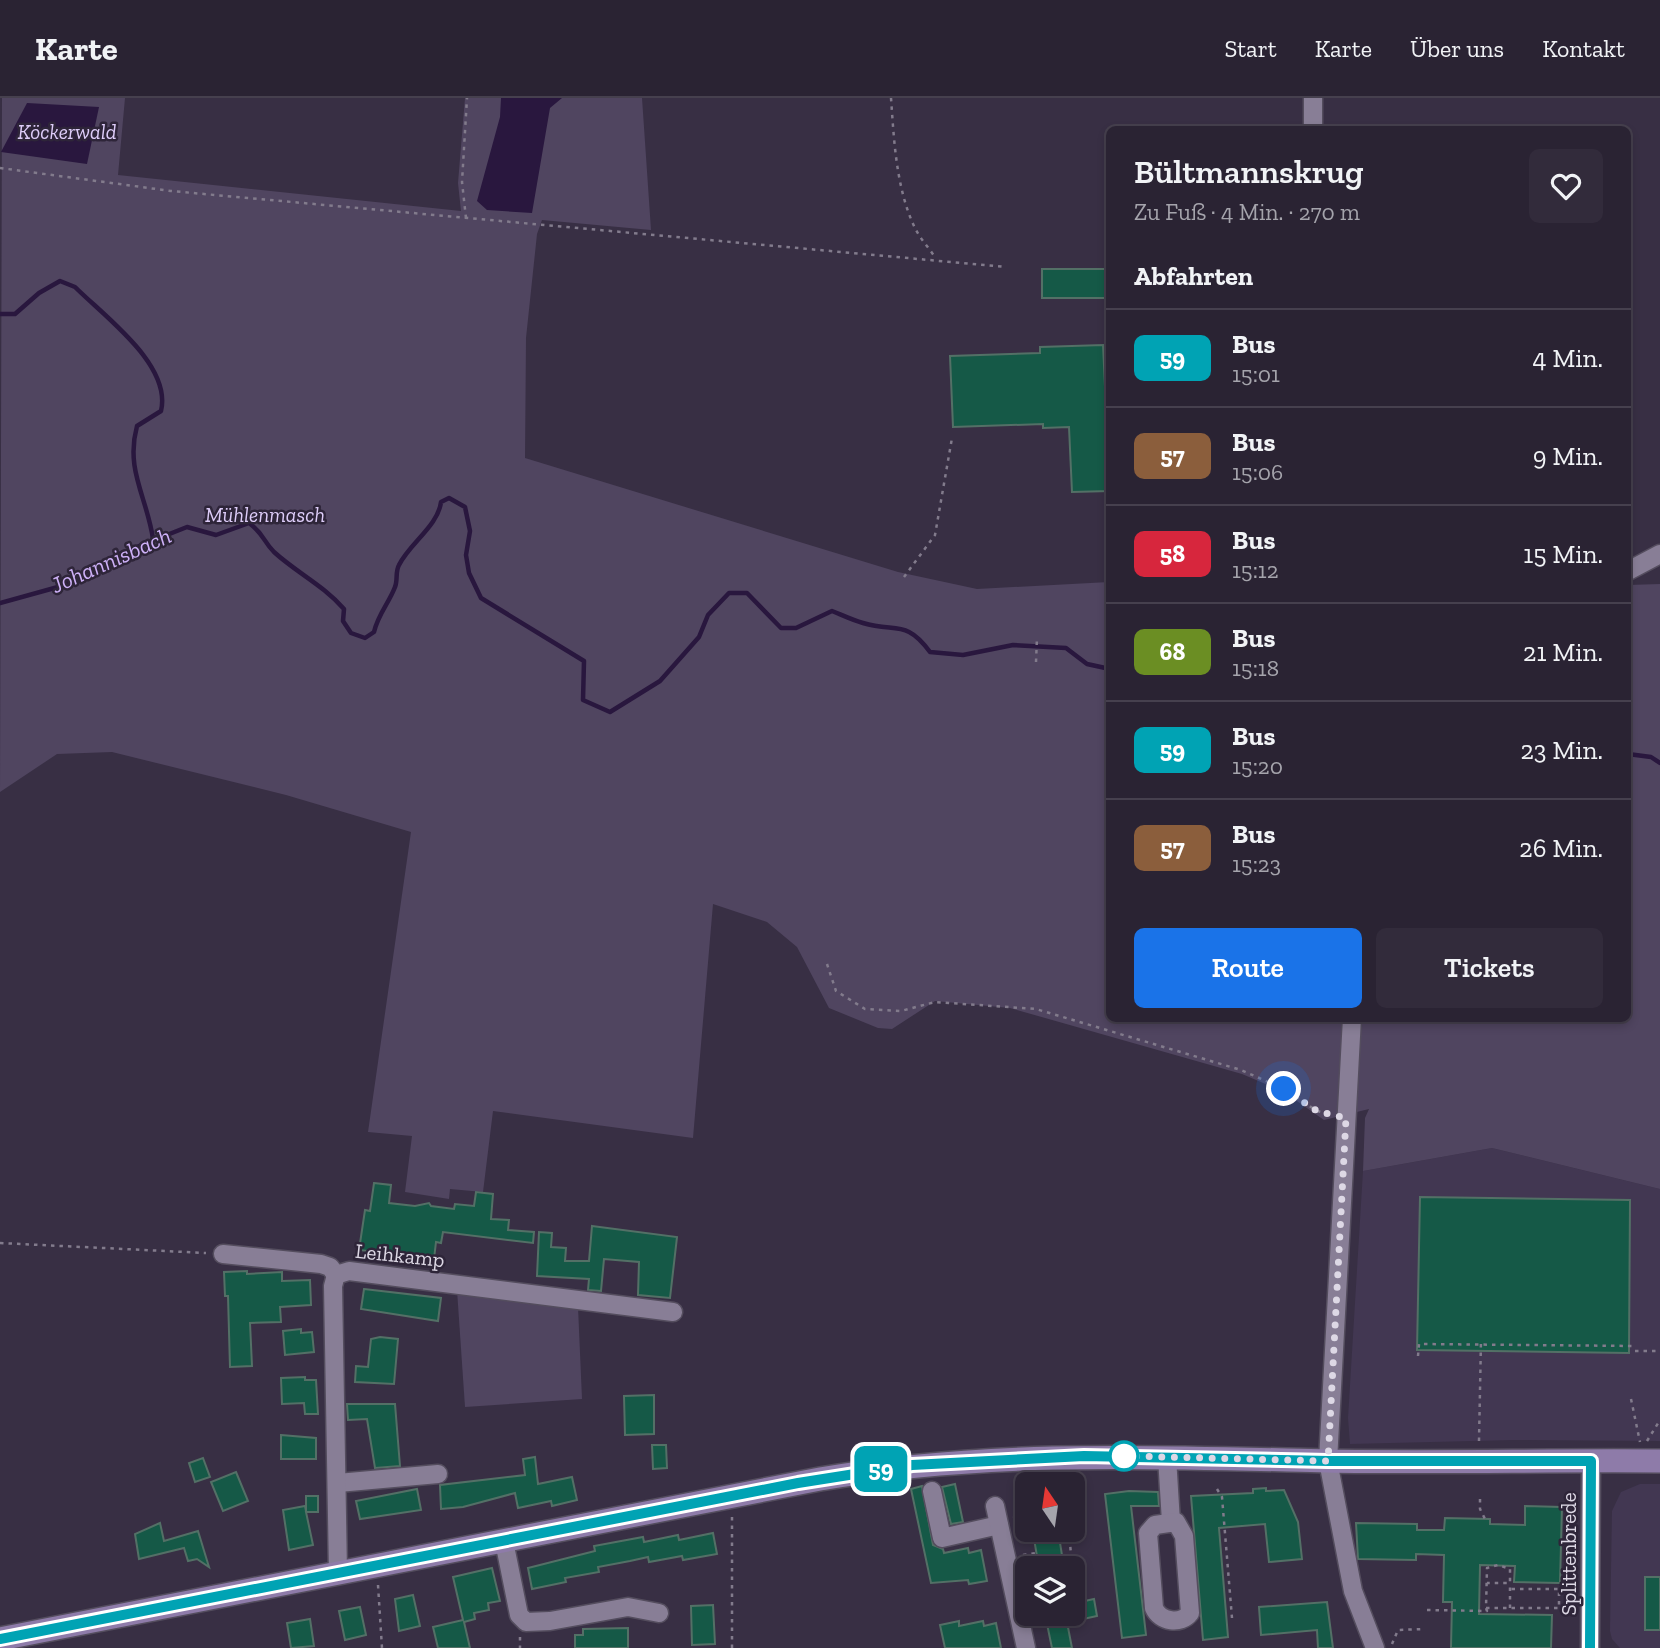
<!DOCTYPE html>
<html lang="de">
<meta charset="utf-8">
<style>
body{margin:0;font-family:"Zilla Slab",serif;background:#322b3b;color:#f1f3f6;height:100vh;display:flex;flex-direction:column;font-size:26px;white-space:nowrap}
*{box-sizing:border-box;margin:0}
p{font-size:23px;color:#a5a4ac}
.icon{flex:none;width:38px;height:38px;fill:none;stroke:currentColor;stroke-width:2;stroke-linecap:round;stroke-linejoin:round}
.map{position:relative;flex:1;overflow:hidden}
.sheet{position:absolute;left:1106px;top:28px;width:525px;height:896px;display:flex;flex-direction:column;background:#2a2333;border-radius:10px;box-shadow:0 4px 10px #0003,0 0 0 2px #46404e}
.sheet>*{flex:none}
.badge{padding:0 14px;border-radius:10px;font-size:24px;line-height:46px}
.needle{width:46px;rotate:347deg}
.tools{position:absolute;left:1015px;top:1374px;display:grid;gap:14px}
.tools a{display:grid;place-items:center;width:70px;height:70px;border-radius:10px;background:#2a2333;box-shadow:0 4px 10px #0003,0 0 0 2px #46404e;font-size:35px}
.you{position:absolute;width:35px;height:35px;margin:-18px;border:5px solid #fff;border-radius:50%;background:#1a73e8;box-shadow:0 0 0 10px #1a73e833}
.map>.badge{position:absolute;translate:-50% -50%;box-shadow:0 0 0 4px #fff}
h2{padding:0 28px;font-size:26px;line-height:63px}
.round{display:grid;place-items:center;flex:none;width:74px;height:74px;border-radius:10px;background:#322b3b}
.headline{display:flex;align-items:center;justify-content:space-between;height:119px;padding:0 28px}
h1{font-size:33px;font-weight:600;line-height:52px}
.action{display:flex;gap:14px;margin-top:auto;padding:14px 28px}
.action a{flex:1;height:80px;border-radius:10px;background:#1a73e8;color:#fff;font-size:28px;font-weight:600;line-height:80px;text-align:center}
.action a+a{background:#322b3b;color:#f1f3f6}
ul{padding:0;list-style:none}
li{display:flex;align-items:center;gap:21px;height:98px;padding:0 28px;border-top:2px solid #46404e}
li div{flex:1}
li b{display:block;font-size:26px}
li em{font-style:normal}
li .badge{min-width:77px;font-weight:700;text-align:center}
header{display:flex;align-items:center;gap:42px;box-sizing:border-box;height:98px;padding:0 35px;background:#2a2333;border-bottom:2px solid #46404e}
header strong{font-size:33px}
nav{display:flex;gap:38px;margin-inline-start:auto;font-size:24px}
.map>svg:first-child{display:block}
</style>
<header>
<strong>Karte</strong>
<nav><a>Start</a><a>Karte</a><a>Über uns</a><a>Kontakt</a></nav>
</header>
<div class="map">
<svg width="1660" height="1550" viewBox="0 0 1660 1550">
<rect width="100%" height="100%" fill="#382f44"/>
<g fill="#423752">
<polygon points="1492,1050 1660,1091 1660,1343 1513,1342 1350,1346 1348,1320 1363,1073"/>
<polygon points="1640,1386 1660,1386 1660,1550 1620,1550 1612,1541 1610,1533 1612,1413 1621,1394"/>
</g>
<g fill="#504560">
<polygon points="2,0 125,0 118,77 461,113 458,85 465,0 642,0 651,132 542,122 537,136 526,240 525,360 898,474 977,491 1109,484 1110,920 1628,920 1628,487 1660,486 1660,1091 1492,1050 1363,1073 1365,1020 1369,1011 1324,1022 1284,994 1242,976 1010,910 935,903 892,931 878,930 829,910 797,849 767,824 713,806 693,1040 493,1013 483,1094 450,1091 449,1101 405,1094 412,1038 368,1034 411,734 286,697 112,654 57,656 0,694"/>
<polygon points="457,1192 578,1209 582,1301 465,1309"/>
</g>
<g fill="#29173e">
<polygon points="501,0 562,0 550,10 532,115 487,112 477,103 500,19"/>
<polygon points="27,5 99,9 87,66 1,54"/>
</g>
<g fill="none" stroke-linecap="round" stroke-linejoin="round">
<g stroke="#29173e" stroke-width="4.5">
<path d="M 0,216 L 15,216 L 39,195 L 60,183 L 75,189 C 105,219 172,267 161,313 L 137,328 C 125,372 147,399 153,441"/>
<path d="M 0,505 L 58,489 L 119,456 L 187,429 L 216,437 L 249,425 C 264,436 263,443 274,454 C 297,475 323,487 344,511 L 343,523 L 351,535 L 365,540 L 374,534 C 378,516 389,505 395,489 C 398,482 395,474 399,467 C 410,445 438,428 441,404 L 449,400 L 465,409 L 470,433 L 466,457 L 469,475 L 481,500 L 584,563 L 583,602 L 610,614 L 660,583 L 699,539 L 708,517 L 729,495 L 747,495 L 781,530 L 796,530 L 832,513 C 842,517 852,522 863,525 C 896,535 906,521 930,554 L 963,557 L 1013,547 L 1066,550 L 1087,566 L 1110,571"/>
<polyline points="1628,656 1651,659 1660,665"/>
</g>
</g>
<g fill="#155947" stroke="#537066" stroke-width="2">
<rect x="1042" y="171" width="68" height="29"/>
<polygon points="1103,247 1110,393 1072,394 1069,329 1043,330 1043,326 953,329 950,258 1040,255 1040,249"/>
<polygon points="374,1085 391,1087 389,1105 415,1108 429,1105 431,1108 454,1111 455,1106 474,1108 476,1094 493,1096 491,1121 509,1122 508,1132 534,1134 533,1145 443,1134 441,1145 436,1144 434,1161 359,1152 365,1112 370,1113"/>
<polygon points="1420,1099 1630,1102 1629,1255 1417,1252"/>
<polygon points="592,1128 677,1139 670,1200 638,1197 639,1164 604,1161 601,1193 588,1192 589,1181 537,1178 539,1134 552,1135 551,1149 566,1150 565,1163 589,1163"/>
<polygon points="247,1173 247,1176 282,1174 282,1183 310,1182 311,1207 280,1209 281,1224 250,1225 252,1268 230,1269 228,1198 225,1198 224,1174"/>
<polygon points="364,1191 441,1200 438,1223 361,1211"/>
<polygon points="301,1231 301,1235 312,1234 314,1254 285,1257 283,1233"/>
<polygon points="380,1239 398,1241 394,1286 355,1284 356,1268 368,1269 371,1241"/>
<polygon points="305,1279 305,1282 316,1282 318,1316 305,1316 304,1305 282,1306 281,1280"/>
<polygon points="654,1297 654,1336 625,1337 624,1298"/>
<polygon points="347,1306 395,1306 400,1368 375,1370 367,1321 348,1322"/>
<polygon points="281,1337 316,1340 316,1361 281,1361"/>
<polygon points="652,1347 666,1347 667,1370 653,1371"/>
<polygon points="535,1359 538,1386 572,1379 577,1402 552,1408 551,1403 518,1410 515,1395 463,1409 441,1411 440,1387 525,1377 523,1361"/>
<polygon points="203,1360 210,1379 195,1384 189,1365"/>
<polygon points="236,1374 248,1403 223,1413 211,1384"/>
<polygon points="955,1386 963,1424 951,1426 942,1389"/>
<polygon points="922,1388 933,1447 943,1451 944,1455 968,1450 969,1455 981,1452 987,1483 969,1486 968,1482 931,1485 911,1391"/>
<polygon points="1266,1390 1266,1393 1284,1392 1298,1424 1302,1461 1269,1464 1265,1426 1219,1430 1228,1539 1203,1542 1191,1398 1253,1395 1253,1391"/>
<polygon points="417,1391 421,1412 360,1421 356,1403"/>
<polygon points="1129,1393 1158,1394 1159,1408 1131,1408 1146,1537 1122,1540 1105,1396"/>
<polygon points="306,1398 318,1398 318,1414 306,1414 313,1447 289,1452 283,1412 305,1408 306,1413"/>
<polygon points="1525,1408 1562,1409 1560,1485 1514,1484 1515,1468 1480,1467 1479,1516 1552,1517 1551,1550 1451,1550 1452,1504 1443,1504 1444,1457 1416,1456 1416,1462 1358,1461 1356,1425 1417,1426 1417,1432 1444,1432 1445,1420 1490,1421 1490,1426 1525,1427"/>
<polygon points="160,1425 164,1443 198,1433 209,1469 197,1461 188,1463 184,1450 139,1461 135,1436"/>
<polygon points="1039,1432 1058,1432 1064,1470 1039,1470 1033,1435"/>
<polygon points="713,1435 717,1456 683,1462 682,1458 649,1464 648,1459 630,1463 598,1469 599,1474 565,1480 566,1484 532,1491 528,1470 595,1453 594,1448 643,1439 644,1444 678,1437 679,1442"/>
<polygon points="492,1470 500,1503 488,1505 489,1512 474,1515 475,1521 464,1524 470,1550 438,1550 433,1529 463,1522 453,1479"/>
<rect x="1645" y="1479" width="15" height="53"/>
<polygon points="413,1497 420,1528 399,1533 395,1501"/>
<polygon points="1094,1501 1097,1518 1083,1521 1080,1504"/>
<polygon points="1327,1504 1333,1550 1318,1550 1317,1532 1261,1537 1259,1509"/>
<polygon points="713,1507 715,1546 692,1547 691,1508"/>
<polygon points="360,1509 366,1537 345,1542 339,1513"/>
<polygon points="1066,1519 1072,1550 1052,1550 1047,1526 1051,1526 1051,1522"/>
<polygon points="310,1521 314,1548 291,1550 287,1525"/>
<polygon points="959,1523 959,1528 983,1523 984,1528 996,1525 1001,1550 945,1550 940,1527"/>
<polygon points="628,1530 628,1550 575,1550 575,1537 583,1537 583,1531"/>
</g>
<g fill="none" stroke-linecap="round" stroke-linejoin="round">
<g stroke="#544d5e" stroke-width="21">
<g id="minor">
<polyline points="1313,32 1313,0"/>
<polyline points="1628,473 1660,456"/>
<polyline points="1352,920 1328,1363 1353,1493 1375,1550"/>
<polyline points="223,1156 321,1166 330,1169 336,1177"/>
<polyline points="1167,1359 1171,1424"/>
<polyline points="338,1385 438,1376"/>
<polyline points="932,1393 942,1440 999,1427"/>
<polyline points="995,1408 1026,1550"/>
<path d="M 1176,1424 L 1184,1438 L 1190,1515 C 1181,1527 1160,1524 1154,1510 L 1148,1435 L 1155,1427 Z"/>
<polyline points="500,1444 506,1453 519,1517 526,1524 550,1523 628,1509 659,1515"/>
<polyline points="338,1475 333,1188 336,1177 349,1173 673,1214"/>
<polyline points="1590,1550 1591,1363"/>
</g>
</g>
<g stroke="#544d5e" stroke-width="26">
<path id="major" d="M 0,1541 L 820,1381 C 988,1352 1157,1359 1327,1363 C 1438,1365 1549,1362 1660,1363"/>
</g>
<g stroke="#827b8c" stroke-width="2.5" stroke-dasharray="3.5 5" stroke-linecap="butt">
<path d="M 891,0 C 894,42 896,89 914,128 C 919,139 928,149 935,159"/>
<polyline points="0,70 171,93 1006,169"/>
<polyline points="466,120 462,84 467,0"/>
<polyline points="904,479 935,437 952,340"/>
<polyline points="1036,564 1037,539"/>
<polyline points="827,866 836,893 865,911 901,913 935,904 1036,911 1241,972 1284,991 1317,1013 1330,1016"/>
<polyline points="0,1145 206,1155"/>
<polyline points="1635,1253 1660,1253"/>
<polyline points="1418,1258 1419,1246 1635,1248"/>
<polyline points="1631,1301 1640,1344"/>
<polyline points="1479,1343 1481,1242"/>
<polyline points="1647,1343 1660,1322"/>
<polyline points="1217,1391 1222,1399 1232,1520"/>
<polyline points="1480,1401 1480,1411 1485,1421"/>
<polyline points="1013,1420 1027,1418"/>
<polyline points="1069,1432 1072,1470"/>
<polyline points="1023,1457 1037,1455"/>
<polyline points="1073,1473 1076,1504 1073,1511"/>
<polyline points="378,1487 382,1550"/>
<polyline points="1486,1510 1559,1510 1559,1491 1510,1491"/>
<polyline points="1510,1510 1510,1485"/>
<polyline points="1427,1512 1487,1513 1486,1510 1487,1470 1498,1467 1510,1471 1510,1485 1487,1485"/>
<polyline points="520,1539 520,1550"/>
<polyline points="1392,1546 1398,1532 1425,1531"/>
<polyline points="732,1550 732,1417"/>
</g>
<use href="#minor" stroke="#887e96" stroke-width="18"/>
<use href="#major" stroke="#8e7ba9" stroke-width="23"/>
</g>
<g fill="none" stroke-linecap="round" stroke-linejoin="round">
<g stroke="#fff" stroke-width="16">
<polyline id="line" points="0,1541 798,1385 912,1367 1084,1358 1328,1363 1591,1363 1590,1550"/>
</g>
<use href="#line" stroke="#00a3b4" stroke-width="10"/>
<polyline stroke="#ddd8e5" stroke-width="7" stroke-dasharray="0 12.6" points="1124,1358 1328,1363 1346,1020 1317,1013 1284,991"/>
</g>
<circle fill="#fff" stroke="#00a3b4" stroke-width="3.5" cx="1124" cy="1358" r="14"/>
<g text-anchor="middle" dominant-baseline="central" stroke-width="5" stroke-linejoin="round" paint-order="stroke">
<g font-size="21" font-style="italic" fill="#ddccf8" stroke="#2e2539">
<text x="67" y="33">Köckerwald</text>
<text x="265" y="416">Mühlenmasch</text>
</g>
<g font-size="21" fill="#ddd8e5" stroke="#2e2539">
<text transform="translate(400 1157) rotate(6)">Leihkamp</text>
<text transform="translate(1568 1456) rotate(-90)">Splittenbrede</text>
</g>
<g font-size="23" font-style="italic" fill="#ceb1f8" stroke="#2e2539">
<text transform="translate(111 462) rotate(-24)">Johannisbach</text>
</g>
</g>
</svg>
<div class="tools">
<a><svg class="needle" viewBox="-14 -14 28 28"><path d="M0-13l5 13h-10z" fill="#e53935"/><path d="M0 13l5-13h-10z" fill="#a5a4ac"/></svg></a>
<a><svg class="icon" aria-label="layers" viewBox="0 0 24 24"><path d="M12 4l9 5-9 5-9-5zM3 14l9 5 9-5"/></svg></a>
</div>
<div class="you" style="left:1284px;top:991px"></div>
<b class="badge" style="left:881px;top:1371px;background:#00a3b4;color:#fff">59</b>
<section class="sheet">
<div class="headline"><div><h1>Bültmannskrug</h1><p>Zu Fuß · 4 Min. · 270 m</p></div><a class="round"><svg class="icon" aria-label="heart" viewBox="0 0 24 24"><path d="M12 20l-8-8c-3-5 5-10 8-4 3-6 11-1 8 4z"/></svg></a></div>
<h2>Abfahrten</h2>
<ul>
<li><span class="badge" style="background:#00a3b4;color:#fff">59</span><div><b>Bus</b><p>15:01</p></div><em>4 Min.</em></li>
<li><span class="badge" style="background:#8b5e3c;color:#fff">57</span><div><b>Bus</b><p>15:06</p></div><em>9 Min.</em></li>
<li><span class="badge" style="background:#d7263d;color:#fff">58</span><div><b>Bus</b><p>15:12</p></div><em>15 Min.</em></li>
<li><span class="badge" style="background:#6b8e23;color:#fff">68</span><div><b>Bus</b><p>15:18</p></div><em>21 Min.</em></li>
<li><span class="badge" style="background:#00a3b4;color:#fff">59</span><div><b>Bus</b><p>15:20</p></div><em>23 Min.</em></li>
<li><span class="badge" style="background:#8b5e3c;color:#fff">57</span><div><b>Bus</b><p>15:23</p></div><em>26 Min.</em></li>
</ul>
<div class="action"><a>Route</a><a>Tickets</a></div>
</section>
</div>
